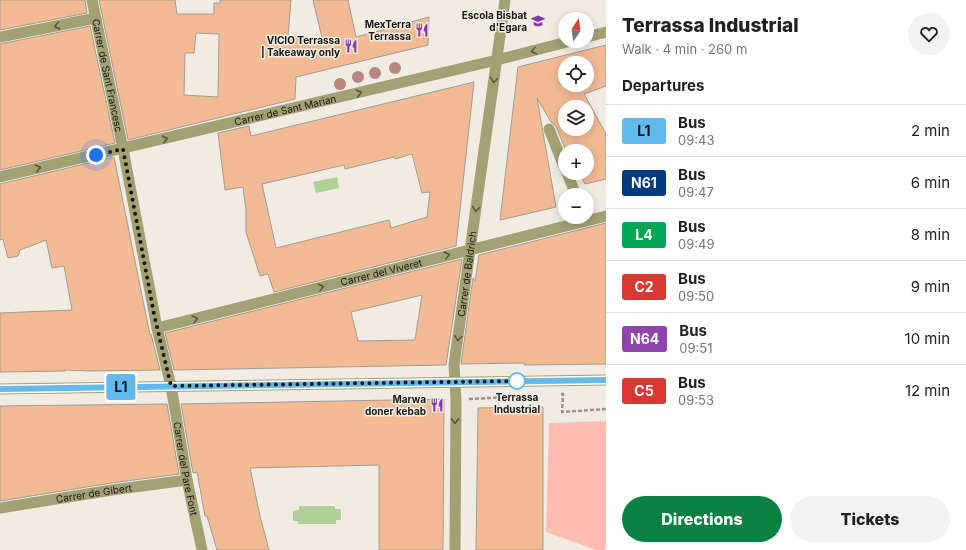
<!DOCTYPE html>
<meta charset="utf-8">
<style>
body{margin:0;font-family:Inter,sans-serif;background:#f2f2f2;color:#202124;height:100vh;display:flex;flex-direction:column;font-size:15px;white-space:nowrap}
*{box-sizing:border-box;margin:0}
p{font-size:13px;color:#757577}
.icon{flex:none;width:22px;height:22px;fill:none;stroke:currentColor;stroke-width:2;stroke-linecap:round;stroke-linejoin:round}
.map{position:relative;flex:1;overflow:hidden}
.details{display:flex;flex-direction:column;background:#fff;width:360px}
.details>*{flex:none}
.badge{padding:0 8px;border-radius:3px;font-size:14px;line-height:26px}
.needle{width:26px;rotate:13deg}
.tools{position:absolute;left:558px;top:12px;display:grid;gap:8px}
.tools a{display:grid;place-items:center;width:36px;height:36px;border-radius:50%;background:#fff;box-shadow:0 2px 10px #0003;font-size:20px}
.you{position:absolute;width:20px;height:20px;margin:-10px;border:3px solid #fff;border-radius:50%;background:#1a73e8;box-shadow:0 0 0 6px #1a73e833}
.map>.badge{position:absolute;translate:-50% -50%;box-shadow:0 0 0 2px #fff}
h2{padding:0 16px;font-size:15px;line-height:36px}
.round{display:grid;place-items:center;flex:none;width:42px;height:42px;border-radius:21px;background:#f2f2f2}
.headline{display:flex;align-items:center;justify-content:space-between;height:68px;padding:0 16px}
h1{font-size:19px;font-weight:800;line-height:30px}
.cta{display:flex;gap:8px;margin-top:auto;padding:8px 16px}
.cta a{flex:1;height:46px;border-radius:24px;background:#0b8043;color:#fff;font-size:16px;font-weight:800;line-height:46px;text-align:center}
.cta a+a{background:#f2f2f2;color:#202124}
ul{padding:0;list-style:none}
li{display:flex;align-items:center;gap:12px;height:52px;padding:0 16px;border-top:1px solid #e0e0e0}
li div{flex:1}
li b{display:block;font-size:15px}
li em{font-style:normal}
li .badge{min-width:44px;font-weight:700;text-align:center}
main{display:flex;flex:1;min-height:0}
.map>svg:first-child{display:block}
</style>
<main>
<div class="map">
<svg width="606" height="550" viewBox="0 0 606 550">
<rect width="100%" height="100%" fill="#f1ece3"/>
<polygon fill="#febdb0" points="606,421 606,546 604,550 596,550 546,532 549,423"/>
<g fill="#b0d099">
<polygon points="337,177 339,188 316,193 313,182"/>
<polygon points="299,506 335,506 335,509 341,509 341,520 336,520 336,524 298,524 298,521 293,521 293,511 299,510"/>
</g>
<g fill="#f2bb94" stroke="#a49b95" fill-rule="evenodd">
<polygon points="0,0 85,0 87,13 0,30"/>
<path d="M 99,0 L 175,0 L 177,14 L 214,14 L 214,3 L 220,3 L 220,0 L 291,0 L 288,36 L 323,42 L 313,0 L 348,0 L 356,37 L 429,17 L 428,45 L 296,77 L 295,99 L 128,140 ZM 196,33 L 219,34 L 218,97 L 184,95 L 185,53 L 194,53 Z"/>
<polygon points="90,26 115,143 0,170 0,44"/>
<path d="M 606,45 L 606,86 L 584,94 L 606,134 L 606,179 L 585,184 L 579,173 L 587,173 L 587,151 L 566,151 L 556,126 L 551,122 L 537,98 L 556,207 L 500,220 L 518,67 ZM 565,63 L 587,63 L 587,85 L 565,85 ZM 565,107 L 587,107 L 587,129 L 565,129 Z"/>
<path d="M 474,82 L 456,246 L 274,292 L 268,274 L 260,276 L 246,232 L 246,210 L 243,187 L 225,190 L 218,133 L 249,126 L 251,136 ZM 412,154 L 422,193 L 430,192 L 427,217 L 391,228 L 389,220 L 276,248 L 262,184 L 344,165 L 345,169 L 394,157 L 395,159 Z"/>
<polygon points="114,157 150,335 151,334 160,370 91,371 64,370 65,371 0,372 0,313 72,310 64,266 52,268 46,240 20,250 18,256 8,258 3,239 0,240 0,184"/>
<polygon points="606,223 606,364 524,365 525,363 461,364 473,278 475,281 479,255"/>
<path d="M 462,259 L 446,365 L 174,370 L 165,333 ZM 422,295 L 415,340 L 358,341 L 351,312 Z"/>
<polygon points="444,399 443,550 379,550 379,465 250,468 260,516 269,550 217,550 207,516 205,516 197,472 193,473 181,404"/>
<polygon points="167,404 179,474 111,483 0,501 0,406"/>
<polygon points="543,407 543,550 476,550 478,408"/>
</g>
<g fill="none" stroke-linecap="round" stroke-linejoin="round">
<g stroke="#98948d" stroke-width="2.5" stroke-dasharray="4 2" stroke-linecap="butt">
<polyline points="561,394 563,394 562,412 606,409"/>
<polyline points="469,399 530,396"/>
</g>
<g stroke="#a2a173" stroke-width="11">
<polyline points="549,129 565,169"/>
<polyline points="567,173 576,195"/>
</g>
<g stroke="#a2a173" stroke-width="11">
<path id="s1" d="M 92,0 L 123,149 L 157,328 L 171,386 L 187,480 L 202,550"/>
<polyline points="0,37 96,18"/>
<polyline points="587,37 606,32"/>
<path id="s2" d="M 0,177 L 497,60 L 571,41"/>
<path id="s3" d="M 157,328 L 606,216"/>
<path id="s4" d="M 0,508 L 112,490 L 187,480"/>
<path id="s5" d="M 455,550 L 456,400 L 454,365 L 505,0"/>
</g>
<polyline stroke="#a2a173" stroke-width="11" points="0,389 606,380"/>
</g>
<g fill="#b7897e">
<circle cx="395" cy="68" r="6"/>
<circle cx="375" cy="73" r="6"/>
<circle cx="358" cy="77" r="6"/>
<circle cx="340" cy="84" r="6"/>
</g>
<defs><path id="oneway-chevron" d="M-2-3.5L2.5 0L-2 3.5" fill="none" stroke-width="1.6" stroke-linecap="round" stroke-linejoin="round"/></defs>
<g stroke="#57553f">
<use href="#oneway-chevron" transform="translate(57 26) rotate(169)"/>
<use href="#oneway-chevron" transform="translate(534 51) rotate(166)"/>
<use href="#oneway-chevron" transform="translate(494 80) rotate(98)"/>
<use href="#oneway-chevron" transform="translate(359 93) rotate(-13)"/>
<use href="#oneway-chevron" transform="translate(165 139) rotate(-13)"/>
<use href="#oneway-chevron" transform="translate(38 168) rotate(-13)"/>
<use href="#oneway-chevron" transform="translate(476 209) rotate(98)"/>
<use href="#oneway-chevron" transform="translate(447 255) rotate(-14)"/>
<use href="#oneway-chevron" transform="translate(321 287) rotate(-14)"/>
<use href="#oneway-chevron" transform="translate(195 319) rotate(-14)"/>
<use href="#oneway-chevron" transform="translate(458 338) rotate(98)"/>
<use href="#oneway-chevron" transform="translate(455 421) rotate(91)"/>
</g>
<g fill="none" stroke-linecap="round" stroke-linejoin="round">
<g stroke="#fff" stroke-width="9">
<polyline id="line" points="0,389 606,380"/>
</g>
<use href="#line" stroke="#62b9ee" stroke-width="6"/>
<polyline stroke="#191714" stroke-width="4" stroke-dasharray="0 7.2" points="96,155 123,149 154,314 171,386 517,381"/>
</g>
<defs>
<g id="school-bare" transform="scale(1.08)"><path d="M0-5L7-2L0 1L-7-2ZM-4 1L0 2.5L4 1V4Q0 6-4 4Z" fill="#8938a8" stroke="#f1ece3" stroke-width="2.5" paint-order="stroke"/></g>
<g id="restaurant-bare" transform="scale(1.08)"><path d="M-5-6h1v4h1v-4h1v4h1v-4h1v5L-1.5 .5V6h-2V.5L-5-1ZM5-6V6H3V1.5H1.5Q1.5-4 5-6Z" fill="#8938a8" stroke="#f1ece3" stroke-width="2.5" paint-order="stroke"/></g>
</defs>
<g fill-rule="evenodd">
<use href="#school-bare" x="538" y="21"/>
<use href="#restaurant-bare" x="422" y="30"/>
<use href="#restaurant-bare" x="351" y="46"/>
<use href="#restaurant-bare" x="437" y="405"/>
</g>
<circle fill="#fff" stroke="#62b9ee" stroke-width="2" cx="517" cy="381" r="8"/>
<g text-anchor="middle" dominant-baseline="central" stroke-width="3" stroke-linejoin="round" paint-order="stroke">
<g font-size="10" font-weight="bold" fill="#191714" stroke="#f1ece3" text-anchor="end">
<text x="527" y="15">Escola Bisbat<tspan x="527" dy="12">d'Egara</tspan></text>
<text x="411" y="24">MexTerra<tspan x="411" dy="12">Terrassa</tspan></text>
<text x="340" y="40">VICIO Terrassa<tspan x="340" dy="12">| Takeaway only</tspan></text>
<text x="426" y="399">Marwa<tspan x="426" dy="12">doner kebab</tspan></text>
</g>
<g font-size="10" fill="#191714" stroke="#f1ece3">
<text stroke="none"><textPath href="#s1" startOffset="77">Carrer de Sant Francesc</textPath></text>
<text stroke="none"><textPath href="#s2" startOffset="293">Carrer de Sant Marian</textPath></text>
<text stroke="none"><textPath href="#s3" startOffset="231">Carrer del Viveret</textPath></text>
<text stroke="none"><textPath href="#s5" startOffset="277">Carrer de Baldrich</textPath></text>
<text stroke="none"><textPath href="#s1" startOffset="478">Carrer del Pare Font</textPath></text>
<text stroke="none"><textPath href="#s4" startOffset="95">Carrer de Gibert</textPath></text>
</g>
<g font-size="10" font-weight="bold" fill="#191714" stroke="#f1ece3">
<text x="517" y="397">Terrassa<tspan x="517" dy="12">Industrial</tspan></text>
</g>
</g>
</svg>
<div class="tools">
<a><svg class="needle" viewBox="-14 -14 28 28"><path d="M0-13l5 13h-10z" fill="#e53935"/><path d="M0 13l5-13h-10z" fill="#757577"/></svg></a>
<a><svg class="icon" aria-label="locate" viewBox="0 0 24 24"><circle cx="12" cy="12" r="6"/><path d="M12 2v4M12 18v4M2 12h4M18 12h4"/></svg></a>
<a><svg class="icon" aria-label="layers" viewBox="0 0 24 24"><path d="M12 4l9 5-9 5-9-5zM3 14l9 5 9-5"/></svg></a>
<a>+</a>
<a>−</a>
</div>
<div class="you" style="left:96px;top:155px"></div>
<b class="badge" style="left:121px;top:387px;background:#62b9ee;color:#111">L1</b>
</div>
<section class="details">
<div class="headline"><div><h1>Terrassa Industrial</h1><p>Walk · 4 min · 260 m</p></div><a class="round"><svg class="icon" aria-label="heart" viewBox="0 0 24 24"><path d="M12 20l-8-8c-3-5 5-10 8-4 3-6 11-1 8 4z"/></svg></a></div>
<h2>Departures</h2>
<ul>
<li><span class="badge" style="background:#62b9ee;color:#111">L1</span><div><b>Bus</b><p>09:43</p></div><em>2 min</em></li>
<li><span class="badge" style="background:#003b80;color:#fff">N61</span><div><b>Bus</b><p>09:47</p></div><em>6 min</em></li>
<li><span class="badge" style="background:#00a651;color:#fff">L4</span><div><b>Bus</b><p>09:49</p></div><em>8 min</em></li>
<li><span class="badge" style="background:#da3832;color:#fff">C2</span><div><b>Bus</b><p>09:50</p></div><em>9 min</em></li>
<li><span class="badge" style="background:#8e44ad;color:#fff">N64</span><div><b>Bus</b><p>09:51</p></div><em>10 min</em></li>
<li><span class="badge" style="background:#da3832;color:#fff">C5</span><div><b>Bus</b><p>09:53</p></div><em>12 min</em></li>
</ul>
<div class="cta"><a>Directions</a><a>Tickets</a></div>
</section>
</main>
